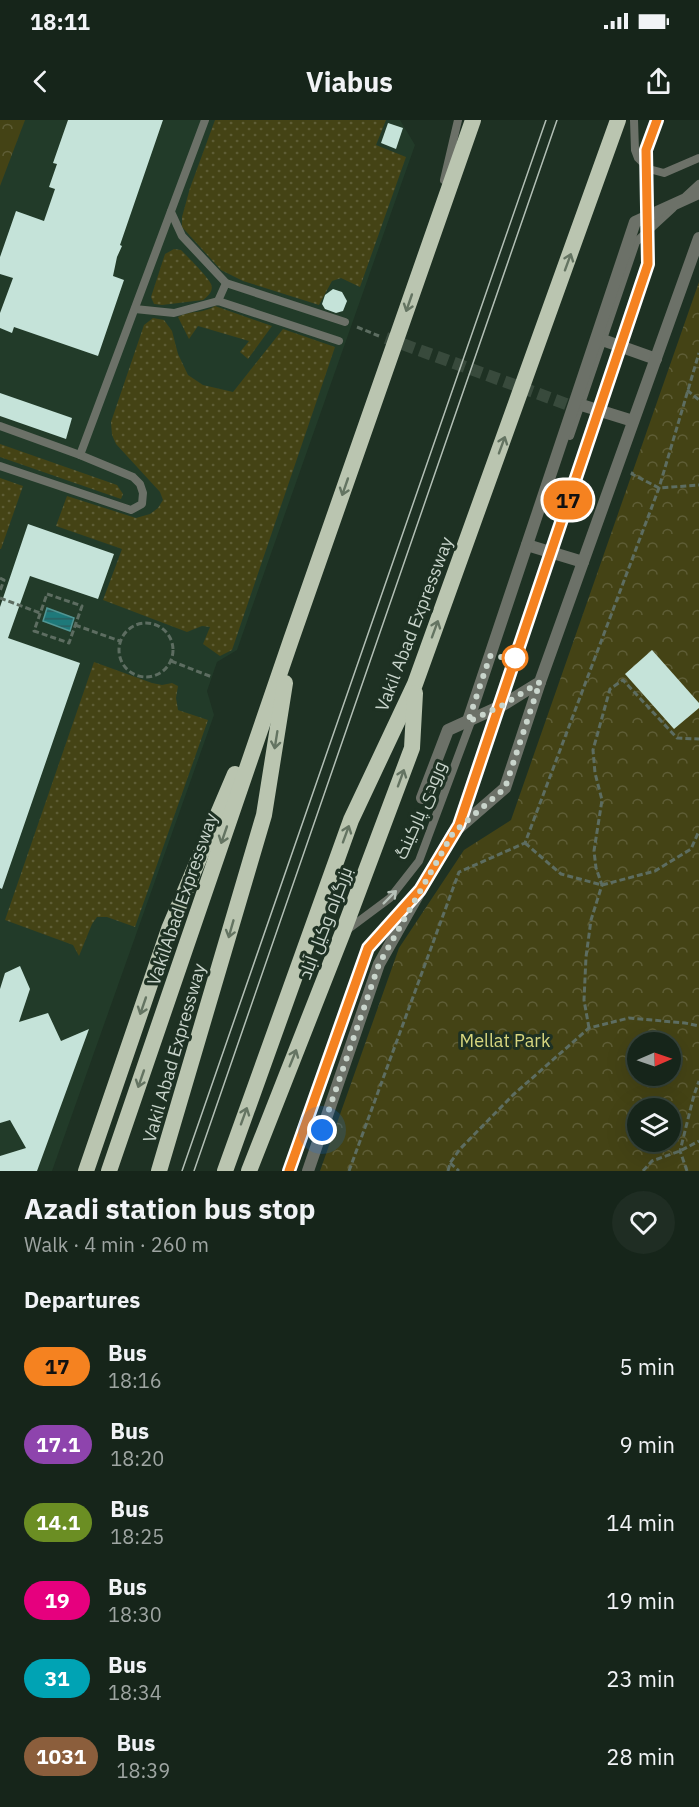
<!DOCTYPE html>
<meta charset="utf-8">
<style>
body{margin:0;font-family:"IBM Plex Sans",Cairo,sans-serif;background:#1f2d23;color:#f1f3f6;height:100vh;display:flex;flex-direction:column;font-size:22px;white-space:nowrap}
*{box-sizing:border-box;margin:0}
p{font-size:20px;color:#9ea5a2}
.icon{flex:none;width:33px;height:33px;fill:none;stroke:currentColor;stroke-width:2;stroke-linecap:round;stroke-linejoin:round}
.map{position:relative;height:1051px;overflow:hidden}
.side{display:flex;flex-direction:column;background:#16251a;flex:1}
.side>*{flex:none}
.badge{padding:0 12px;border-radius:20px;font-size:21px;line-height:39px}
.needle{width:39px;rotate:88deg}
.buttons{position:absolute;left:627px;top:912px;display:grid;gap:12px}
.buttons a{display:grid;place-items:center;width:54px;height:54px;border-radius:50%;background:#16251a;box-shadow:0 6px 24px #0002,0 0 0 2px #354239;font-size:30px}
.you{position:absolute;width:30px;height:30px;margin:-15px;border:4px solid #fff;border-radius:50%;background:#1a73e8;box-shadow:0 0 0 9px #1a73e833}
.map>.badge{position:absolute;translate:-50% -50%;box-shadow:0 0 0 3px #fff}
h2{padding:0 24px;font-size:22px;line-height:54px}
.round{display:grid;place-items:center;flex:none;width:63px;height:63px;border-radius:32px;background:#1f2d23}
.overview{display:flex;align-items:center;justify-content:space-between;height:102px;padding:0 24px}
h1{font-size:28px;font-weight:800;line-height:45px}
ul{padding:0;list-style:none}
li{display:flex;align-items:center;gap:18px;height:78px;padding:0 24px}
li div{flex:1}
li b{display:block;font-size:22px}
li em{font-style:normal}
li .badge{min-width:66px;font-weight:700;text-align:center}
.status{display:flex;justify-content:space-between;align-items:center;height:42px;padding:0 30px;background:#16251a;direction:ltr}
.status svg{height:16px;fill:currentColor}
header{display:flex;justify-content:space-between;align-items:center;height:78px;padding:0 24px;background:#16251a;font-size:27px;font-weight:800}
.map>svg:first-child{display:block}
</style>
<div class="status"><b>18:11</b><svg viewBox="0 0 49 12"><path d="M0 12V9h3v3zM5 12V6h3v6zM10 12V3h3v9zM15 12V0h3v12zM26 1h20v11H26zM47 4h2v5h-2z"/></svg></div>
<header><svg class="icon" aria-label="back" viewBox="0 0 24 24"><path d="M15 5l-7 7 7 7"/></svg>Viabus<svg class="icon" aria-label="share" viewBox="0 0 24 24"><path d="M12 15V3M7 8l5-5 5 5M5 13v7h14v-7"/></svg></header>
<div class="map">
<svg width="699" height="1051" viewBox="0 0 699 1051">
<defs>
<pattern id="grass-dots" width="8" height="8" patternUnits="userSpaceOnUse" patternTransform="scale(1.5)"><rect width="8" height="8" fill="#444315"/><path d="M2 2h.1M6 6h.1" fill="none" stroke="#5e5d36" stroke-width="1.8" stroke-linecap="round"/></pattern>
<pattern id="forest-crowns" width="20" height="18" patternUnits="userSpaceOnUse" patternTransform="scale(1.5)"><rect width="20" height="18" fill="#444315"/><path d="M2 6a3 3 0 1 1 6 0M12 15a3 3 0 1 1 6 0" fill="none" stroke="#5e5d36"/></pattern>
<pattern id="water-rules" width="6" height="5" patternUnits="userSpaceOnUse" patternTransform="scale(1.5)"><rect width="6" height="5" fill="#1e797a"/><path d="M0 2.5h6" fill="none" stroke="#2c5f5f"/></pattern>
</defs>
<rect width="100%" height="100%" fill="#1e3123"/>
<polygon fill="#223b29" points="0,0 400,0 415,25 237,530 217,542 207,571 214,595 52,1051 0,1051"/>
<g fill="url(#grass-dots)">
<polygon points="215,0 386,0 376,25 406,37 360,167 341,158 332,161 319,185 243,161 221,150 182,107 182,97 190,68"/>
<path d="M 174,129 L 181,130 C 188,137 207,156 211,164 C 214,171 208,176 203,180 L 162,185 L 154,184 L 151,177 L 165,134 Z"/>
<path d="M 215,186 L 272,206 L 248,239 L 240,232 L 249,221 L 198,206 L 189,219 L 178,197 C 190,190 203,194 215,186 Z"/>
<polygon points="153,198 164,200 172,211 178,234 188,255 203,265 233,272 283,209 335,227 232,530 220,536 203,524 210,507 202,506 187,512 103,480 122,429 56,406 67,376 136,398 150,394 158,388 163,380 160,372 116,324 112,315 111,302 144,205"/>
<polygon points="0,324 117,365 123,374 121,379 0,337"/>
<polygon points="0,358 23,366 1,429 0,429"/>
<polygon points="94,542 152,563 162,565 172,563 178,566 176,578 178,590 208,600 135,807 107,797 97,797 92,804 79,836 73,825 5,800"/>
</g>
<g fill="url(#forest-crowns)" fill-rule="evenodd">
<polygon points="0,0 25,0 0,66"/>
<path d="M 699,162 L 699,1051 L 320,1051 L 399,828 L 464,730 L 511,700 ZM 638,922 L 670,922 L 670,956 L 638,956 ZM 638,988 L 670,988 L 670,1022 L 638,1022 Z"/>
</g>
<polygon fill="url(#water-rules)" stroke="#519593" stroke-width="1.5" points="47,488 74,498 70,511 43,501"/>
<g fill="#c5e3d9">
<polygon points="68,0 163,0 120,125 122,126 117,137 113,156 124,160 98,236 14,207 12,213 0,208 0,193 13,158 0,154 0,137 16,91 44,101 55,69 49,67 57,44 53,43"/>
<polygon points="388,3 403,8 396,29 381,23"/>
<polygon points="333,169 342,172 347,181 343,191 336,193 325,189 322,184 325,175"/>
<polygon points="0,273 72,298 66,319 0,296"/>
<polygon points="28,404 114,434 98,479 30,456 8,518 80,543 2,769 0,768 0,487"/>
<polygon points="652,530 699,583 699,588 674,609 625,554"/>
<polygon points="20,846 30,869 19,902 48,893 61,921 89,909 37,1051 0,1051 0,1036 26,1028 10,1000 0,1003 0,869 5,853"/>
</g>
<g fill="none" stroke-linecap="round" stroke-linejoin="round">
<polyline stroke="#384a3c" stroke-width="12" stroke-dasharray="12 6" stroke-linecap="butt" points="386,218 569,285"/>
<g stroke="#5d6d61" stroke-width="3" stroke-dasharray="6 3" stroke-linecap="butt">
<polyline points="357,207 379,216"/>
<polyline points="687,270 699,280"/>
<polyline points="633,352 632,354 659,368 699,365"/>
<polyline points="0,458 4,460 0,471"/>
<polygon points="47,474 82,486 69,523 34,511"/>
<polyline points="0,478 40,493"/>
<circle cx="146" cy="530" r="27"/>
<polyline points="75,505 120,521"/>
<polyline points="171,541 212,557"/>
<polyline points="525,723 561,754 602,765 655,751 691,729 699,711"/>
<polyline points="589,908 584,880 586,837 591,800 602,765 596,748 594,731 602,680 595,653 593,630 610,569 623,560 677,618 699,619"/>
<polyline points="450,1043 459,1051"/>
<polyline points="349,1051 459,752 525,723 659,368 699,233"/>
<polyline points="448,1051 450,1043 460,1029 513,975 589,908 629,898 685,903 699,906"/>
<polyline points="643,1051 652,1041 680,1031 699,1021"/>
<polyline points="687,1051 680,1031 694,975 699,961"/>
</g>
<g stroke="#6c7168" stroke-width="8">
<polyline points="634,0 635,30 638,38 649,49 664,53 699,38"/>
<polyline points="444,60 458,0"/>
<polyline points="686,76 699,64"/>
<polyline points="171,92 182,116 226,163 345,202"/>
<polyline points="218,181 226,163"/>
<polyline points="135,189 174,193 218,181 339,221"/>
<polyline points="0,306 80,335 133,357 140,364 143,373 142,384 131,390 0,346"/>
<polyline points="570,316 636,122 673,88"/>
<polyline points="80,335 205,0"/>
<polyline points="458,707 648,144 646,30 657,0"/>
<polyline points="347,810 390,778 419,741 472,599"/>
<polyline points="289,1051 368,828 409,782"/>
</g>
<g stroke="#6c7168" stroke-width="12">
<polyline points="597,218 656,239"/>
<polyline points="575,283 633,301"/>
<polyline points="527,425 583,442"/>
<polyline points="468,601 635,102 699,73"/>
<polyline points="422,678 448,610 503,585 540,562 699,118"/>
<polyline points="308,1051 379,844 453,713 505,668 540,562"/>
</g>
<g stroke="#bac5b0" stroke-width="16">
<polyline points="86,1051 169,809 235,654"/>
<polyline points="109,1051 291,520 473,0"/>
<polyline points="159,1051 264,695 285,563"/>
<polyline points="225,1051 351,700 415,564 618,0"/>
<polyline points="249,1051 343,812 412,628 415,573"/>
</g>
<g stroke="#b2bfb5" stroke-width="1.5">
<polyline points="182,1051 546,0"/>
<polyline points="194,1051 557,0"/>
</g>
</g>
<defs><path id="oneway-shaft" d="M-6 0H5M1.5-3L5.5 0L1.5 3" fill="none" stroke-width="1.6" stroke-linecap="round" stroke-linejoin="round" transform="scale(1.5)"/></defs>
<g stroke="#647462">
<use href="#oneway-shaft" transform="translate(568 142) rotate(-70)"/>
<use href="#oneway-shaft" transform="translate(409 183) rotate(109)"/>
<use href="#oneway-shaft" transform="translate(502 325) rotate(-70)"/>
<use href="#oneway-shaft" transform="translate(345 367) rotate(109)"/>
<use href="#oneway-shaft" transform="translate(435 509) rotate(-70)"/>
<use href="#oneway-shaft" transform="translate(276 620) rotate(99)"/>
<use href="#oneway-shaft" transform="translate(401 658) rotate(-70)"/>
<use href="#oneway-shaft" transform="translate(346 714) rotate(-70)"/>
<use href="#oneway-shaft" transform="translate(224 715) rotate(109)"/>
<use href="#oneway-shaft" transform="translate(231 809) rotate(106)"/>
<use href="#oneway-shaft" transform="translate(143 886) rotate(109)"/>
<use href="#oneway-shaft" transform="translate(293 938) rotate(-68)"/>
<use href="#oneway-shaft" transform="translate(141 959) rotate(109)"/>
<use href="#oneway-shaft" transform="translate(244 996) rotate(-70)"/>
</g>
<use stroke="#b6c1b8" href="#oneway-shaft" transform="translate(390 777) rotate(-45)"/>
<g fill="none" stroke-linecap="round" stroke-linejoin="round">
<g stroke="#fff" stroke-width="14">
<polyline id="line" points="289,1051 368,828 420,770 459,705 648,144 646,30 657,0"/>
</g>
<use href="#line" stroke="#f58220" stroke-width="9"/>
<polyline stroke="#c9d5cc" stroke-width="6" stroke-dasharray="0 10.8" points="322,1010 379,844 453,713 505,668 540,562 503,585 468,602 490,536 515,538"/>
</g>
<circle fill="#fff" stroke="#f58220" stroke-width="3" cx="515" cy="538" r="12"/>
<g text-anchor="middle" dominant-baseline="central" stroke-width="6" stroke-linejoin="round" paint-order="stroke">
<g font-size="18" fill="#c9d5cc" stroke="#1e3123">
<text transform="translate(414 504) rotate(-69)">Vakil Abad Expressway</text>
<text transform="translate(420 690) rotate(-67)">ورودی پارکینگ</text>
<text transform="translate(182 779) rotate(-71)">VakilAbad Expressway</text>
<text transform="translate(325 803) rotate(-69)">بزرگراه وکیل آباد</text>
<text transform="translate(174 933) rotate(-74)">Vakil Abad Expressway</text>
</g>
<g font-size="18" fill="#d8d77f" stroke="#1e3123">
<text x="505" y="920">Mellat Park</text>
</g>
</g>
</svg>
<div class="buttons">
<a><svg class="needle" viewBox="-14 -14 28 28"><path d="M0-13l5 13h-10z" fill="#e53935"/><path d="M0 13l5-13h-10z" fill="#9ea5a2"/></svg></a>
<a><svg class="icon" aria-label="layers" viewBox="0 0 24 24"><path d="M12 4l9 5-9 5-9-5zM3 14l9 5 9-5"/></svg></a>
</div>
<div class="you" style="left:322px;top:1010px"></div>
<b class="badge" style="left:568px;top:380px;background:#f58220;color:#111">17</b>
</div>
<section class="side">
<div class="overview"><div><h1>Azadi station bus stop</h1><p>Walk · 4 min · 260 m</p></div><a class="round"><svg class="icon" aria-label="heart" viewBox="0 0 24 24"><path d="M12 20l-8-8c-3-5 5-10 8-4 3-6 11-1 8 4z"/></svg></a></div>
<h2>Departures</h2>
<ul>
<li><span class="badge" style="background:#f58220;color:#111">17</span><div><b>Bus</b><p>18:16</p></div><em>5 min</em></li>
<li><span class="badge" style="background:#8e44ad;color:#fff">17.1</span><div><b>Bus</b><p>18:20</p></div><em>9 min</em></li>
<li><span class="badge" style="background:#6b8e23;color:#fff">14.1</span><div><b>Bus</b><p>18:25</p></div><em>14 min</em></li>
<li><span class="badge" style="background:#e6007e;color:#fff">19</span><div><b>Bus</b><p>18:30</p></div><em>19 min</em></li>
<li><span class="badge" style="background:#00a3b4;color:#fff">31</span><div><b>Bus</b><p>18:34</p></div><em>23 min</em></li>
<li><span class="badge" style="background:#8b5e3c;color:#fff">1031</span><div><b>Bus</b><p>18:39</p></div><em>28 min</em></li>
</ul>
</section>
